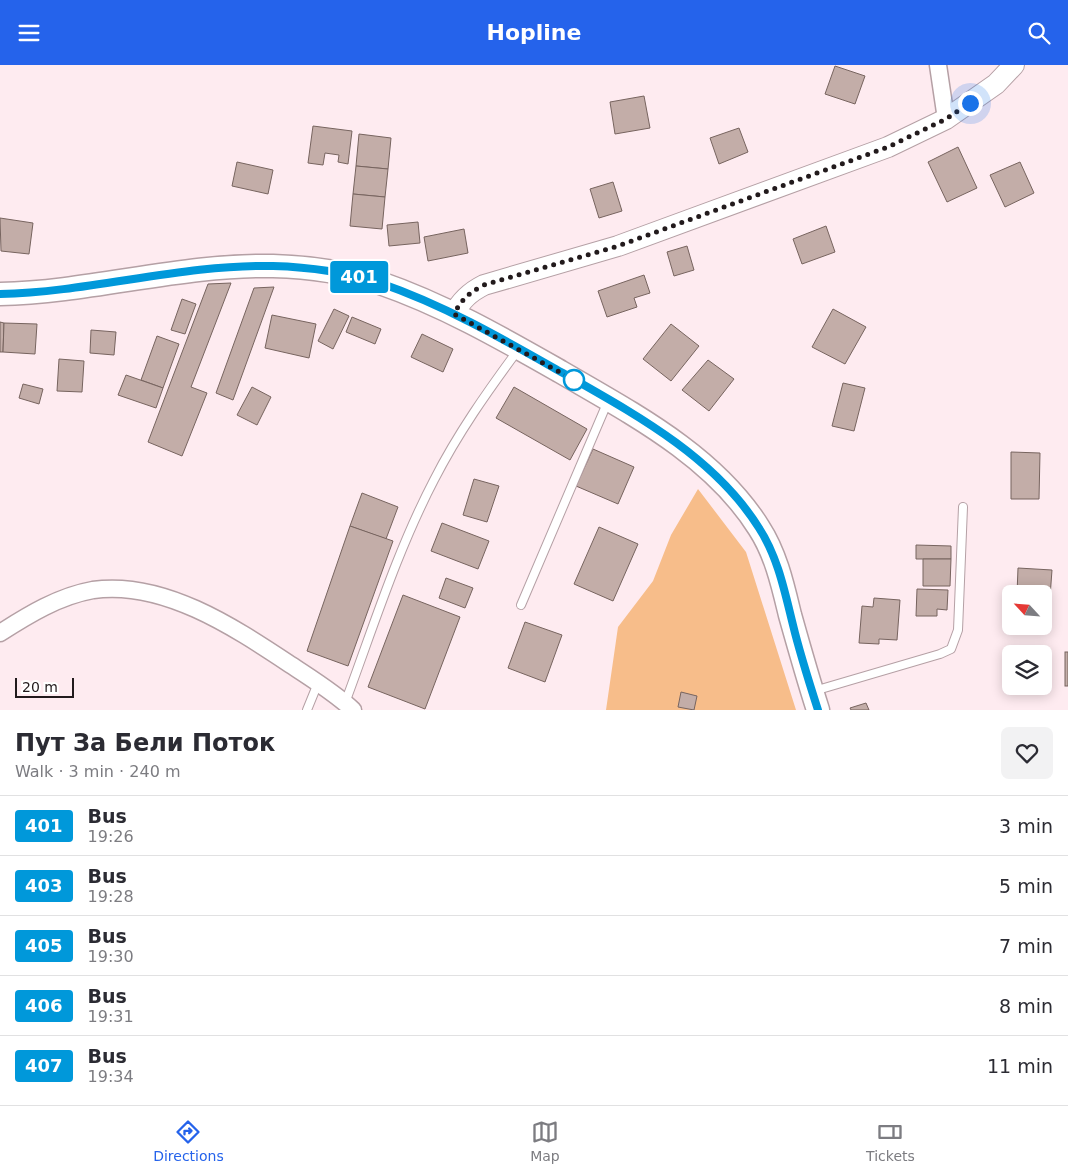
<!DOCTYPE html>
<meta charset="utf-8">
<style>
body{margin:0;font-family:"DejaVu Sans",sans-serif;background:#f2f2f3;color:#2b2b33;height:100vh;display:flex;flex-direction:column;font-size:19px;white-space:nowrap}
*{box-sizing:border-box;margin:0}
p{font-size:16px;color:#7c7c81}
.icon{flex:none;width:28px;height:28px;fill:none;stroke:currentColor;stroke-width:2;stroke-linecap:round;stroke-linejoin:round}
.map{position:relative;height:645px;overflow:hidden}
.drawer{display:flex;flex-direction:column;background:#fff;flex:1}
.drawer>*{flex:none}
.badge{padding:0 10px;border-radius:4px;font-size:18px;line-height:32px}
.needle{width:32px;rotate:296deg}
.fabs{position:absolute;left:1002px;top:520px;display:grid;gap:10px}
.fabs a{display:grid;place-items:center;width:50px;height:50px;border-radius:8px;background:#fff;box-shadow:0 2px 12px #0003;font-size:25px}
.scale{position:absolute;left:15px;bottom:12px;width:59px;box-sizing:border-box;padding-left:5px;border:2px solid #221a1c;border-top:0;font-size:14px;line-height:18px;white-space:nowrap;color:#221a1c;-webkit-text-stroke:4px #fff;paint-order:stroke}
.you{position:absolute;width:25px;height:25px;margin:-12px;border:4px solid #fff;border-radius:50%;background:#1a73e8;box-shadow:0 0 0 8px #1a73e833}
.map>.badge{position:absolute;translate:-50% -50%;box-shadow:0 0 0 2px #fff}
.round{display:grid;place-items:center;flex:none;width:52px;height:52px;border-radius:8px;background:#f2f2f3}
.headline{display:flex;align-items:center;justify-content:space-between;height:85px;padding:0 15px}
h1{font-size:24px;font-weight:700;line-height:38px}
ul{padding:0;list-style:none}
li{display:flex;align-items:center;gap:15px;height:60px;padding:0 15px;border-top:1px solid #e1e1e2}
li div{flex:1}
li b{display:block;font-size:19px}
li em{font-style:normal}
li .badge{min-width:55px;font-weight:700;text-align:center}
header{display:flex;justify-content:space-between;align-items:center;height:65px;padding:0 15px;background:#2563eb;color:#fff;font-size:22px;font-weight:700}
.dock{display:flex;justify-content:space-around;align-items:center;height:70px;border-top:1px solid #e1e1e2;background:#fff;font-size:14px;color:#7c7c81}
.dock a{display:grid;justify-items:center;gap:2px}
.dock .current{color:#2563eb}
.map>svg:first-child{display:block}
</style>
<header><svg class="icon" aria-label="menu" viewBox="0 0 24 24"><path d="M4 6h16M4 12h16M4 18h16"/></svg>Hopline<svg class="icon" aria-label="search" viewBox="0 0 24 24"><circle cx="10" cy="10" r="6"/><path d="M15 15l6 6"/></svg></header>
<div class="map">
<svg width="1068" height="645" viewBox="0 0 1068 645">
<rect width="100%" height="100%" fill="#feebf0"/>
<polygon fill="#f7bd8a" points="698,424 746,487 796,645 606,645 618,562 653,516 671,470"/>
<g fill="#c3ada8" stroke="#77645f">
<polygon points="835,1 865,11 855,39 825,29"/>
<polygon points="644,31 650,63 615,69 610,37"/>
<polygon points="313,61 352,66 348,99 338,97 339,90 325,88 323,100 308,98"/>
<polygon points="739,63 748,87 719,99 710,73"/>
<polygon points="359,69 391,73 388,104 356,101"/>
<polygon points="958,82 977,123 947,137 928,97"/>
<polygon points="237,97 273,105 268,129 232,121"/>
<polygon points="1020,97 1034,128 1005,142 990,110"/>
<polygon points="356,101 388,104 385,132 353,129"/>
<polygon points="613,117 622,146 599,153 590,124"/>
<polygon points="353,129 385,132 382,164 350,161"/>
<polygon points="0,153 33,158 29,189 1,186"/>
<polygon points="418,157 420,178 389,181 387,160"/>
<polygon points="826,161 835,187 802,199 793,174"/>
<polygon points="464,164 468,188 428,196 424,172"/>
<polygon points="687,181 694,205 674,211 667,187"/>
<polygon points="644,210 650,228 634,233 637,242 607,252 598,226"/>
<polygon points="231,218 191,322 207,328 182,391 148,377 208,219"/>
<polygon points="274,222 233,335 216,328 254,223"/>
<polygon points="182,234 196,239 185,269 171,265"/>
<polygon points="334,244 349,251 333,284 318,276"/>
<polygon points="833,244 866,262 845,299 812,282"/>
<polygon points="272,250 316,259 309,293 265,283"/>
<polygon points="352,252 381,264 375,279 346,267"/>
<polygon points="0,257 4,258 3,287 0,287"/>
<polygon points="4,258 37,259 35,289 3,287"/>
<polygon points="671,259 699,281 671,316 643,294"/>
<polygon points="91,265 116,267 114,290 90,288"/>
<polygon points="422,269 453,284 443,307 411,292"/>
<polygon points="157,271 179,279 163,323 141,315"/>
<polygon points="59,294 84,296 82,327 57,326"/>
<polygon points="708,295 734,314 709,346 682,325"/>
<polygon points="126,310 163,323 156,343 118,330"/>
<polygon points="843,318 865,323 854,366 832,361"/>
<polygon points="23,319 43,324 39,339 19,333"/>
<polygon points="252,322 271,332 257,360 237,350"/>
<polygon points="514,322 587,364 570,395 496,353"/>
<polygon points="593,384 634,402 618,439 576,421"/>
<polygon points="1011,387 1040,388 1039,434 1011,434"/>
<polygon points="474,414 499,421 487,457 463,450"/>
<polygon points="362,428 398,442 386,474 350,461"/>
<polygon points="442,458 489,476 478,504 431,486"/>
<polygon points="350,461 393,476 348,601 307,586"/>
<polygon points="599,462 638,479 613,536 574,519"/>
<polygon points="916,480 951,481 951,494 916,494"/>
<polygon points="923,494 951,494 950,521 923,521"/>
<polygon points="1018,503 1052,505 1050,532 1044,532 1044,529 1017,529"/>
<polygon points="446,513 473,523 465,543 439,533"/>
<polygon points="917,524 948,525 947,545 937,544 937,551 916,551"/>
<polygon points="403,530 460,552 425,644 368,622"/>
<polygon points="874,533 900,535 897,575 879,574 879,579 859,578 862,541 873,542"/>
<polygon points="525,557 562,570 545,617 508,603"/>
<rect x="1065" y="587" width="3" height="34"/>
<polygon points="681,627 697,631 694,645 678,642"/>
<polygon points="866,638 869,645 851,645 850,643"/>
</g>
<g fill="none" stroke-linecap="round" stroke-linejoin="round">
<g stroke="#b5a0a5" stroke-width="10">
<g id="service">
<polyline points="521,540 608,336"/>
<polyline points="814,626 940,589 951,584 958,565 963,442"/>
<path d="M 345,638 C 373,563 397,486 434,415 C 458,368 487,327 518,285"/>
<polyline points="307,645 318,618"/>
</g>
</g>
<g stroke="#b5a0a5" stroke-width="19">
<g id="minor">
<polyline points="938,0 946,54"/>
<path d="M 0,568 C 28,550 59,531 93,525 C 164,515 235,563 291,600 C 312,614 335,628 353,645"/>
</g>
</g>
<g stroke="#b5a0a5" stroke-width="22">
<path id="tertiary" d="M 454,249 C 461,235 470,227 484,220 L 618,181 L 888,82 L 946,54 L 996,19 L 1014,0"/>
</g>
<g stroke="#b5a0a5" stroke-width="25">
<path id="secondary" d="M 0,229 C 92,227 182,199 273,201 C 310,202 345,207 380,218 C 444,240 503,274 561,307 C 633,349 714,391 759,463 C 776,489 783,521 790,550 C 799,582 808,614 818,645"/>
</g>
<use href="#service" stroke="#fff" stroke-width="8"/>
<use href="#minor" stroke="#fff" stroke-width="16"/>
<use href="#tertiary" stroke="#fff" stroke-width="20"/>
<use href="#secondary" stroke="#fff" stroke-width="22"/>
</g>
<g fill="none" stroke-linecap="round" stroke-linejoin="round">
<g stroke="#fff" stroke-width="11">
<path id="line" d="M 0,229 C 91,227 182,199 273,201 C 310,202 345,207 380,218 C 444,240 503,274 561,307 C 633,348 714,391 759,463 C 778,492 785,528 793,560 C 800,589 809,617 818,645"/>
</g>
<use href="#line" stroke="#0098da" stroke-width="8"/>
<path stroke="#221a1c" stroke-width="5" stroke-dasharray="0 9" d="M 574,315 L 454,249 C 461,235 470,227 484,220 L 618,181 L 888,82 L 946,54 L 970,38"/>
</g>
<circle fill="#fff" stroke="#0098da" stroke-width="2.5" cx="574" cy="315" r="10"/>
</svg>
<div class="fabs">
<a><svg class="needle" viewBox="-14 -14 28 28"><path d="M0-13l5 13h-10z" fill="#e53935"/><path d="M0 13l5-13h-10z" fill="#7c7c81"/></svg></a>
<a><svg class="icon" aria-label="layers" viewBox="0 0 24 24"><path d="M12 4l9 5-9 5-9-5zM3 14l9 5 9-5"/></svg></a>
</div>
<div class="scale">20 m</div>
<div class="you" style="left:970px;top:38px"></div>
<b class="badge" style="left:359px;top:212px;background:#0098da;color:#fff">401</b>
</div>
<section class="drawer">
<div class="headline"><div><h1>Пут За Бели Поток</h1><p>Walk · 3 min · 240 m</p></div><a class="round"><svg class="icon" aria-label="heart" viewBox="0 0 24 24"><path d="M12 20l-8-8c-3-5 5-10 8-4 3-6 11-1 8 4z"/></svg></a></div>
<ul>
<li><span class="badge" style="background:#0098da;color:#fff">401</span><div><b>Bus</b><p>19:26</p></div><em>3 min</em></li>
<li><span class="badge" style="background:#0098da;color:#fff">403</span><div><b>Bus</b><p>19:28</p></div><em>5 min</em></li>
<li><span class="badge" style="background:#0098da;color:#fff">405</span><div><b>Bus</b><p>19:30</p></div><em>7 min</em></li>
<li><span class="badge" style="background:#0098da;color:#fff">406</span><div><b>Bus</b><p>19:31</p></div><em>8 min</em></li>
<li><span class="badge" style="background:#0098da;color:#fff">407</span><div><b>Bus</b><p>19:34</p></div><em>11 min</em></li>
</ul>
</section>
<nav class="dock">
<a class="current"><svg class="icon" aria-label="directions" viewBox="0 0 24 24"><path d="M12 3l9 9-9 9-9-9zM9 14v-3h6M13 9l2 2-2 2"/></svg>Directions</a>
<a><svg class="icon" aria-label="map" viewBox="0 0 24 24"><path d="M3 6l6-2 6 2 6-2v14l-6 2-6-2-6 2zM9 4v14M15 6v14"/></svg>Map</a>
<a><svg class="icon" aria-label="tickets" viewBox="0 0 24 24"><path d="M3 7h18v10H3zM15 7v10"/></svg>Tickets</a>
</nav>
